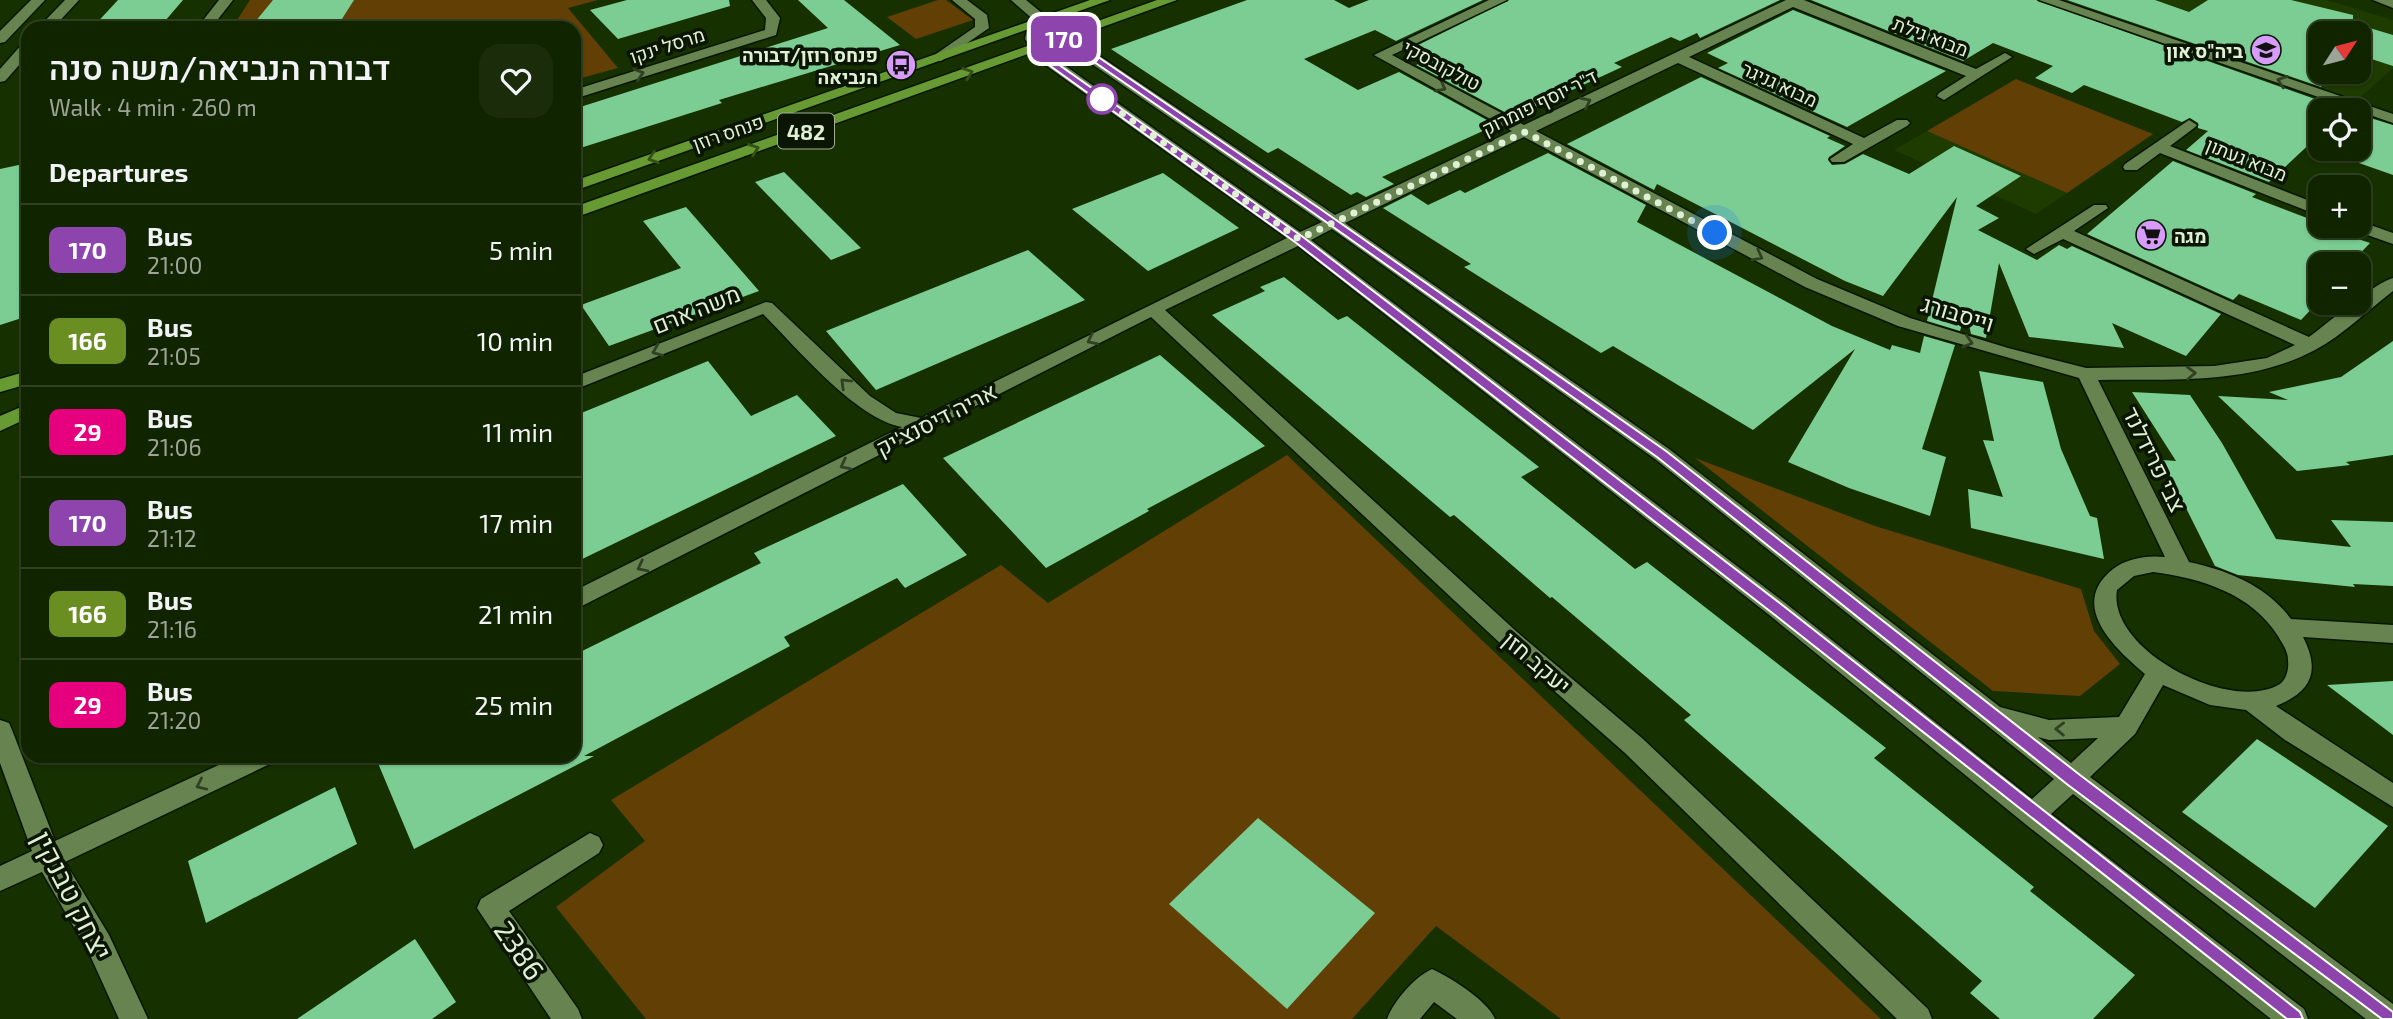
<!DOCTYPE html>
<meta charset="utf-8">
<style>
body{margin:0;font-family:"Exo 2",Heebo,sans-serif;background:#1a2c0a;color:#f1f3f6;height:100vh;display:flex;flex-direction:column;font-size:26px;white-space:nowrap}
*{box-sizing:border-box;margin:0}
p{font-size:23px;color:#9ca499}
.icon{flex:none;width:38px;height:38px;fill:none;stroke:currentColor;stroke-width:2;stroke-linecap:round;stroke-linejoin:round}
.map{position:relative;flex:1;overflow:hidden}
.side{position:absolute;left:21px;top:21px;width:560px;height:742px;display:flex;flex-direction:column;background:#112400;border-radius:21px;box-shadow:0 2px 5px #0004,0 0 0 2px #304122}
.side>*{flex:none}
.badge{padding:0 14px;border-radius:10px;font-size:24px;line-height:46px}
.needle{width:46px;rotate:54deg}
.fabs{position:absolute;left:2308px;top:21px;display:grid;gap:14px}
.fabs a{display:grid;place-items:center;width:63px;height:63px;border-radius:14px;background:#112400;box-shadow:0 2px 5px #0004,0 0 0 2px #304122;font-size:35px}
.you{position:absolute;width:35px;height:35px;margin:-18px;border:5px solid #fff;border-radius:50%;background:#1a73e8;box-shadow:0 0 0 10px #1a73e833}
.map>.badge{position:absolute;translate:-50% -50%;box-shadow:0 0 0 4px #fff}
h2{padding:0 28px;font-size:26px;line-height:63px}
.round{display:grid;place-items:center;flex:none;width:74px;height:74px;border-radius:21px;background:#1a2c0a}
.overview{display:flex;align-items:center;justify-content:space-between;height:119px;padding:0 28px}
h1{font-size:33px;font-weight:600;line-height:52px}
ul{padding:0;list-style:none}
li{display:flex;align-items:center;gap:21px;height:91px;padding:0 28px;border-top:2px solid #304122}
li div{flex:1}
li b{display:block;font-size:26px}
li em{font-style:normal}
li .badge{min-width:77px;font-weight:700;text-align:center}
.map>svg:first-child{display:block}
</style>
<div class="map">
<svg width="2393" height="1019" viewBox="0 0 2393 1019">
<rect width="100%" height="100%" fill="#173000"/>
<g fill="#1e3b00" fill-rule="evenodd">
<path d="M 2063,0 L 2327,0 L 2393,20 L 2393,68 L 2357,100 ZM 2320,33 L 2359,33 L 2359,72 L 2320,72 Z"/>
<polygon points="1927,131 2067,193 2036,214 1894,150"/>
</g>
<g fill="#613f05">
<polygon points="250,0 598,0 568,8 618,68 574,80 574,28 232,28"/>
<polygon points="938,0 946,0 973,20 916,39 887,17"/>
<polygon points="2016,79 2153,134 2067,193 1927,131"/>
<polygon points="1287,455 1881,1019 1561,1019 1436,926 1352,1019 646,1019 556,907 645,841 611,800 1001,565 1048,603"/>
<polygon points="1695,458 1875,526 2081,589 2094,631 2120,664 2080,696 1993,691"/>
</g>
<g fill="#7bcd94">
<polygon points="118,0 183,0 159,28 92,28"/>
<polygon points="273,0 354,0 340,22 250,28"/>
<polygon points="627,0 729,0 730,6 618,39 590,10"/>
<polygon points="798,0 844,0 900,45 719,100 722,103 574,150 574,109 828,28"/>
<polygon points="1247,0 1334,0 1349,8 1369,0 1483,0 1396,41 1375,30 1304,59 1358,90 1399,72 1496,125 1382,177 1394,184 1366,197 1357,192 1351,195 1278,148 1268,153 1111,49"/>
<polygon points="1509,0 1780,0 1700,38 1697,33 1680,41 1671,37 1614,63 1622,67 1514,117 1416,65 1430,59 1410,49"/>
<polygon points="1811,0 2036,0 2315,99 2311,108 2320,112 2320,139 2317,137 2269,182 2186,150 2208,131 2198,128 2198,123 2190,118 2182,122 2084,85 2072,93 2035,78 2053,66 1993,43 1963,61"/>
<polygon points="2067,0 2155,0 2189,12 2208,0 2291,0 2353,15 2353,23 2393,35 2393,66 2359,55 2359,33 2320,33 2320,72 2327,72 2321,87"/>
<polygon points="1793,10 1946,71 1847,127 1718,68 1728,63 1707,53"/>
<polygon points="1701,77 1830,136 1827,138 1845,146 1829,157 1828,160 1832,165 1845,164 1863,154 1909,174 1954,146 2021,176 1976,206 1999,218 1978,230 2037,260 2059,245 2067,249 2072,246 2221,314 2186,356 2112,323 2124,348 2029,337 1999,263 1986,338 1971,334 1966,311 1960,331 1927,321 1957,197 1883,296 1845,281 1657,184 1654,190 1567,144"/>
<polygon points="2364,116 2393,125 2393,175 2359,163 2359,152 2349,149 2359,149 2359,120"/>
<polygon points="1548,153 1646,205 1637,222 1832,326 1890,350 1892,345 1920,353 1924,336 1955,345 1922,449 1946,457 1930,516 1849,488 1788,462 1855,349 1753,430 1613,346 1601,353 1464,267 1471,264 1383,208 1411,194 1428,205 1460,190 1465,193"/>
<polygon points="2173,161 2256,194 2252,197 2320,223 2320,226 2370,243 2350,264 2320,264 2320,300 2301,320 2239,294 2233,300 2087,234"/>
<polygon points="28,163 28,316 0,325 0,169"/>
<polygon points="784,172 861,248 831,260 755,182"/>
<polygon points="1163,173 1239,228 1148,271 1072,209"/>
<polygon points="686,207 759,291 609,346 581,305 681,268 643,221"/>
<polygon points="1028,250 1085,300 876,390 826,331"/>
<polygon points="1284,277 1338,320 1347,316 1539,467 1521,477 1635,569 1647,562 1886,748 1874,758 2034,887 2030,891 2135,975 2093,1019 2000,1019 1970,993 1982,981 1684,720 1691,715 1552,597 1550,598 1454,515 1450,517 1212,315 1265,291 1260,287"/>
<polygon points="2393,341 2393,455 2346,462 2350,465 2297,471 2218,396 2288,400 2269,392 2341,377"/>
<polygon points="1160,355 1265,446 1147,509 1149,511 1046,568 943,458"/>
<polygon points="708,361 751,416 797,395 836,436 574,563 574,416"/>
<polygon points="1979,371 2043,382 2061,449 2090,516 2097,518 2104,559 1971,528 1968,489 2003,497 1983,440 1994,441"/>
<polygon points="2132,392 2190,395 2222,443 2276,539 2351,547 2331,520 2393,522 2393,586 2353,584 2355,587 2238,575 2215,566 2162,460 2176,461"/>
<polygon points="903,484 967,555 905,588 897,578 784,637 790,646 584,756 594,756 414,849 375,756 574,756 574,655 761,563 754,553"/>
<polygon points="2393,681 2393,735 2327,685"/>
<polygon points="2257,739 2388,826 2315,908 2182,812"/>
<polygon points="335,787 357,844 206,923 188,861"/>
<polygon points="1258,818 1375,913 1287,1009 1169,904"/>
<polygon points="415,939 456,1002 432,1019 297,1019"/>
</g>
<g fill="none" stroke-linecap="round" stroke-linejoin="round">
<g stroke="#081600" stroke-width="3">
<g id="minor">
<polygon points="31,0 45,0 5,42 0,43 0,31"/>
<polygon points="65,0 79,0 53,28 38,28"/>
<polygon points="219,0 233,0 211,28 197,28"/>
<polygon points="752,0 766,0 780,18 776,35 574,99 574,90 765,30 766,18"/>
<polygon points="952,0 967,0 987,15 989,28 941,61 936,60 936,54 975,27 975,19"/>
<path d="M 1011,0 L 1026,0 L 1070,36 L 1335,215 L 1512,131 L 1374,55 L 1489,0 L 1507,0 L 1392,55 L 1524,125 L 1786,0 L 1804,0 L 1976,69 L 2005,53 L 2012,57 L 1944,100 L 1937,96 L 1939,93 L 1966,76 L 1793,7 L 1689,57 L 1864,138 L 1897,120 L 1907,120 L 1910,123 L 1907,126 L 1844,162 L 1832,162 L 1830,159 L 1853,144 L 1678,63 L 1536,131 L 1817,279 L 1910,318 L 2008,348 L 2086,368 L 2214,366 L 2267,358 L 2295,345 L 2063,239 L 2034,254 L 2026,249 L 2094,205 L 2106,205 L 2108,208 L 2074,231 L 2309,337 C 2327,324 2376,282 2393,278 L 2393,291 C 2368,310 2343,335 2315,350 C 2249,385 2171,379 2098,380 L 2189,562 C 2227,570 2267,586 2291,619 L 2393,625 L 2393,643 L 2303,637 C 2321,672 2311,692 2276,706 L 2393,783 L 2393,807 L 2285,740 L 2246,710 L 2210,705 L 2163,685 L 2135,734 L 2090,777 L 2393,1004 L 2393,1019 L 2366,1019 L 2073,794 L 2051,814 L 2304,1009 L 2308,1019 L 2271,1019 L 2024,823 L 1768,614 L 1298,246 L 1165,310 L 1517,632 L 1643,739 L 1928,1009 L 1932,1019 L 1897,1019 L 1625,753 L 1501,644 L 1151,317 L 574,610 L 574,591 L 902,427 C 856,419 797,348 763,314 L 574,390 L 574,377 L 766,302 L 772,303 L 870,396 L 896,413 L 921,418 L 1287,238 L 1040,61 L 1025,39 L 1027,29 L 1035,21 ZM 1043,28 L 1060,42 L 1322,222 L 1300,232 L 1050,55 L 1039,39 ZM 1524,137 L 1805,287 L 1898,326 L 2079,378 L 2165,557 C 2148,555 2127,558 2113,569 C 2068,605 2114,648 2145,674 L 2119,717 L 2049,720 L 2000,707 L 1669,449 L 1345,223 ZM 1332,229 L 1655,459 L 2054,779 L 2032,799 L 1784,602 L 1311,240 ZM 2153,572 C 2200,578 2251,593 2278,636 C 2282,643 2288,651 2288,660 C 2289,668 2287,679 2280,684 C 2231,714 2107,650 2117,590 L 2134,576 ZM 2038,737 L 2049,740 L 2098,738 L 2071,763 Z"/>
<polygon points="2039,0 2059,0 2393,114 2393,123"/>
<polygon points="2373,0 2393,0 2393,8"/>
<polygon points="28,42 28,55 5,81 0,82 0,69 23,43"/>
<polygon points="2189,120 2197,125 2194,128 2170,146 2320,205 2320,216 2160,153 2137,170 2125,170 2123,167 2125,164"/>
<polygon points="2359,221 2393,233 2393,244 2353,230 2351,226 2359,226"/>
<polygon points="0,720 9,723 12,730 55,841 238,756 275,756 272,763 65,862 109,935 148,1019 119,1019 89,953 42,872 0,891 0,866 32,851 0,763"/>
<polygon points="590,833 599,837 603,845 599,853 509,911 578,1009 582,1019 551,1019 477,908 481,899"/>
<path d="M 1432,969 C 1450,977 1488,1001 1495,1019 L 1457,1019 L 1434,1002 L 1420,1019 L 1387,1019 C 1394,1001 1414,977 1432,969 Z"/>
</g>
</g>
<g stroke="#081600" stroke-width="3">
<g id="major">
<polygon points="1090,0 1110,0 574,191 574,181"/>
<polygon points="1157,0 1177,0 574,218 574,207"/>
<polygon points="28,371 28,384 0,392 0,379"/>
<polygon points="28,404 28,418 0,431 0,416"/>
</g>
</g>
<use href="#minor" fill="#678450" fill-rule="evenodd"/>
<use href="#major" fill="#689a33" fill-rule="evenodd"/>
</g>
<defs><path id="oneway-chevron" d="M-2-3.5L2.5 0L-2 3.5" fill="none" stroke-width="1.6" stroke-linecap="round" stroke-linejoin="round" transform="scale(1.75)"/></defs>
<g stroke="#345119">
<use href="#oneway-chevron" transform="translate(968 73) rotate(-19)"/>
<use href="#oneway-chevron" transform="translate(754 149) rotate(-19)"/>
<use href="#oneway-chevron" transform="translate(653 158) rotate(161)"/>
</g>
<g stroke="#2f4122">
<use href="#oneway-chevron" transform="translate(639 74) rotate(-18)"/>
<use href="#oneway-chevron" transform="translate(2282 81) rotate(-161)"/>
<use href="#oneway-chevron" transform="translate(1441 87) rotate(28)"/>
<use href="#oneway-chevron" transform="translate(1586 102) rotate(-26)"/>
<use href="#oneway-chevron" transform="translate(1758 256) rotate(28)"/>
<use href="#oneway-chevron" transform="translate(1092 340) rotate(153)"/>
<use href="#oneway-chevron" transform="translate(1968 342) rotate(17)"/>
<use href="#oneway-chevron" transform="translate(657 351) rotate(158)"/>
<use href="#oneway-chevron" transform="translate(2191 373) rotate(-2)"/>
<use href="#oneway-chevron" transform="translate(845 383) rotate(-136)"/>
<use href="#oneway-chevron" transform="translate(845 465) rotate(153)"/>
<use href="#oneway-chevron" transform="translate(642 567) rotate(153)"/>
<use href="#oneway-chevron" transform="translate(2060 729) rotate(-179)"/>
<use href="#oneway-chevron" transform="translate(201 785) rotate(155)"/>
</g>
<polygon fill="#8e44ad" stroke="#fff" stroke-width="2" points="1038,20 1044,20 1319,208 1666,451 2080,775 2393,1012 2393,1019 2382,1019 2068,785 1657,457 1312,212 1042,26 1037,39 1048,57 1303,237 1781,604 2300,1012 2303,1019 2287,1019 1771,612 1295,242 1042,60 1028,39 1029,29"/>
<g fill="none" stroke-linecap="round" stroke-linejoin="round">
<polyline stroke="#dff0d4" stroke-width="7" stroke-dasharray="0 12.6" points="1102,99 1299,239 1525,132 1715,233"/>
</g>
<defs>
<g id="school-disc" transform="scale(1.575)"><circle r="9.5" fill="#d79bf9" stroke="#0a1503"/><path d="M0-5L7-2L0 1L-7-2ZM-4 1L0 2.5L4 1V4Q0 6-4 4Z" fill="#111"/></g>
<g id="bus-disc" transform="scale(1.575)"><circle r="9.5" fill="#d79bf9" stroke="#0a1503"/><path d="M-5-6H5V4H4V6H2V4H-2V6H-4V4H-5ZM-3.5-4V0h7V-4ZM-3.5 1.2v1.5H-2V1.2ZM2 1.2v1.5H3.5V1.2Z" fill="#111"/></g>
<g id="supermarket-disc" transform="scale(1.575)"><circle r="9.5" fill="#d79bf9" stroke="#0a1503"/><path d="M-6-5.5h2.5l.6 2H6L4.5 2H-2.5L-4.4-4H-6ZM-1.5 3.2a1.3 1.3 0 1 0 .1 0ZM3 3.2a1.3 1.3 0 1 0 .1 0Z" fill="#111"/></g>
</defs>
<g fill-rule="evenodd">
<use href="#school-disc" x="2266" y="50"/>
<use href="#bus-disc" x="901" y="65"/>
<use href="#supermarket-disc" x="2151" y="235"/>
</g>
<circle fill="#fff" stroke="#8e44ad" stroke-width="3.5" cx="1102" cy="99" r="14"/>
<g text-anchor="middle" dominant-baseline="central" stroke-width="7" stroke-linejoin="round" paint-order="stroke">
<g font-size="19" fill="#dff0d4" stroke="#0a1503">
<text transform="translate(1931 36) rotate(21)">מבוא גילת</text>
<text transform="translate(667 45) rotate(-18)">מרסל ינקו</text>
<text transform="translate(1442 65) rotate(28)">טולקובסקי</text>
<text transform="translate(1780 84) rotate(25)">מבוא גניגר</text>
<text transform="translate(1539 102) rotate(-26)">ד"ר יוסף פומרוק</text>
<text transform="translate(728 132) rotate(-19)">פנחס רוזן</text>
<text transform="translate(2247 159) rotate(22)">מבוא געתון</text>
</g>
<g font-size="19" font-weight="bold" fill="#dff0d4" stroke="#0a1503" text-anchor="end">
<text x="2243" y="50">ביה"ס און</text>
<text x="878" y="54">פנחס רוזן/דבורה<tspan x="878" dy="22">הנביאה</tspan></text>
<text x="2174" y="235" text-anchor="start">מגה</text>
</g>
<rect fill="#0a1503" stroke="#9fae95" stroke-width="2" x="778" y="113.5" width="56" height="35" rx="5"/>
<g font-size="21" font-weight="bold" fill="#dff0d4">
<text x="806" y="131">482</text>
</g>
<g font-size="23" fill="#dff0d4" stroke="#0a1503">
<text transform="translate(696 309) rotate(-22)">משה ארם</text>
<text transform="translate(1958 313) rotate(17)">וייסבורג</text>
<text transform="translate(936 419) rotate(-27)">אריה דיסנצ'יק</text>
<text transform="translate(2155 459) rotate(64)">צבי פרידלנד</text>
<text transform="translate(1537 662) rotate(41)">יעקב חזן</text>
</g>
<g font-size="28" fill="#dff0d4" stroke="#0a1503">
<text transform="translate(73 895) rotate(63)">יצחק טבנקין</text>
<text transform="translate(520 950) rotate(55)">2386</text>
</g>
</g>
</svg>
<div class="fabs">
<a><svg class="needle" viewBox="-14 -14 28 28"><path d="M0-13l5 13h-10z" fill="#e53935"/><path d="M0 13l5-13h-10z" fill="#9ca499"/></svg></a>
<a><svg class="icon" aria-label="locate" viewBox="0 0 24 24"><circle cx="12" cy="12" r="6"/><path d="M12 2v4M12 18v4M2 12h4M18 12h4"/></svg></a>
<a>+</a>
<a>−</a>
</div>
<div class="you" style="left:1715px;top:233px"></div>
<b class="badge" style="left:1064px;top:39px;background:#8e44ad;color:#fff">170</b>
<section class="side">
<div class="overview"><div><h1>דבורה הנביאה/משה סנה</h1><p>Walk · 4 min · 260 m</p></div><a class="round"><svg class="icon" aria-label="heart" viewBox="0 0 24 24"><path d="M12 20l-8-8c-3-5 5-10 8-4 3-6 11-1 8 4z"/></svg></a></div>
<h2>Departures</h2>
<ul>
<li><span class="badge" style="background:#8e44ad;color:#fff">170</span><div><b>Bus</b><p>21:00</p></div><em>5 min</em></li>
<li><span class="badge" style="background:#6b8e23;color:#fff">166</span><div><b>Bus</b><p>21:05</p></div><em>10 min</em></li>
<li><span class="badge" style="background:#e6007e;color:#fff">29</span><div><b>Bus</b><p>21:06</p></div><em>11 min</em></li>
<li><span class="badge" style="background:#8e44ad;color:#fff">170</span><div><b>Bus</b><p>21:12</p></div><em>17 min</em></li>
<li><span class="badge" style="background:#6b8e23;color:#fff">166</span><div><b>Bus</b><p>21:16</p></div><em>21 min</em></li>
<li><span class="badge" style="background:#e6007e;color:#fff">29</span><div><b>Bus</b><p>21:20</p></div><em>25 min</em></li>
</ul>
</section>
</div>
